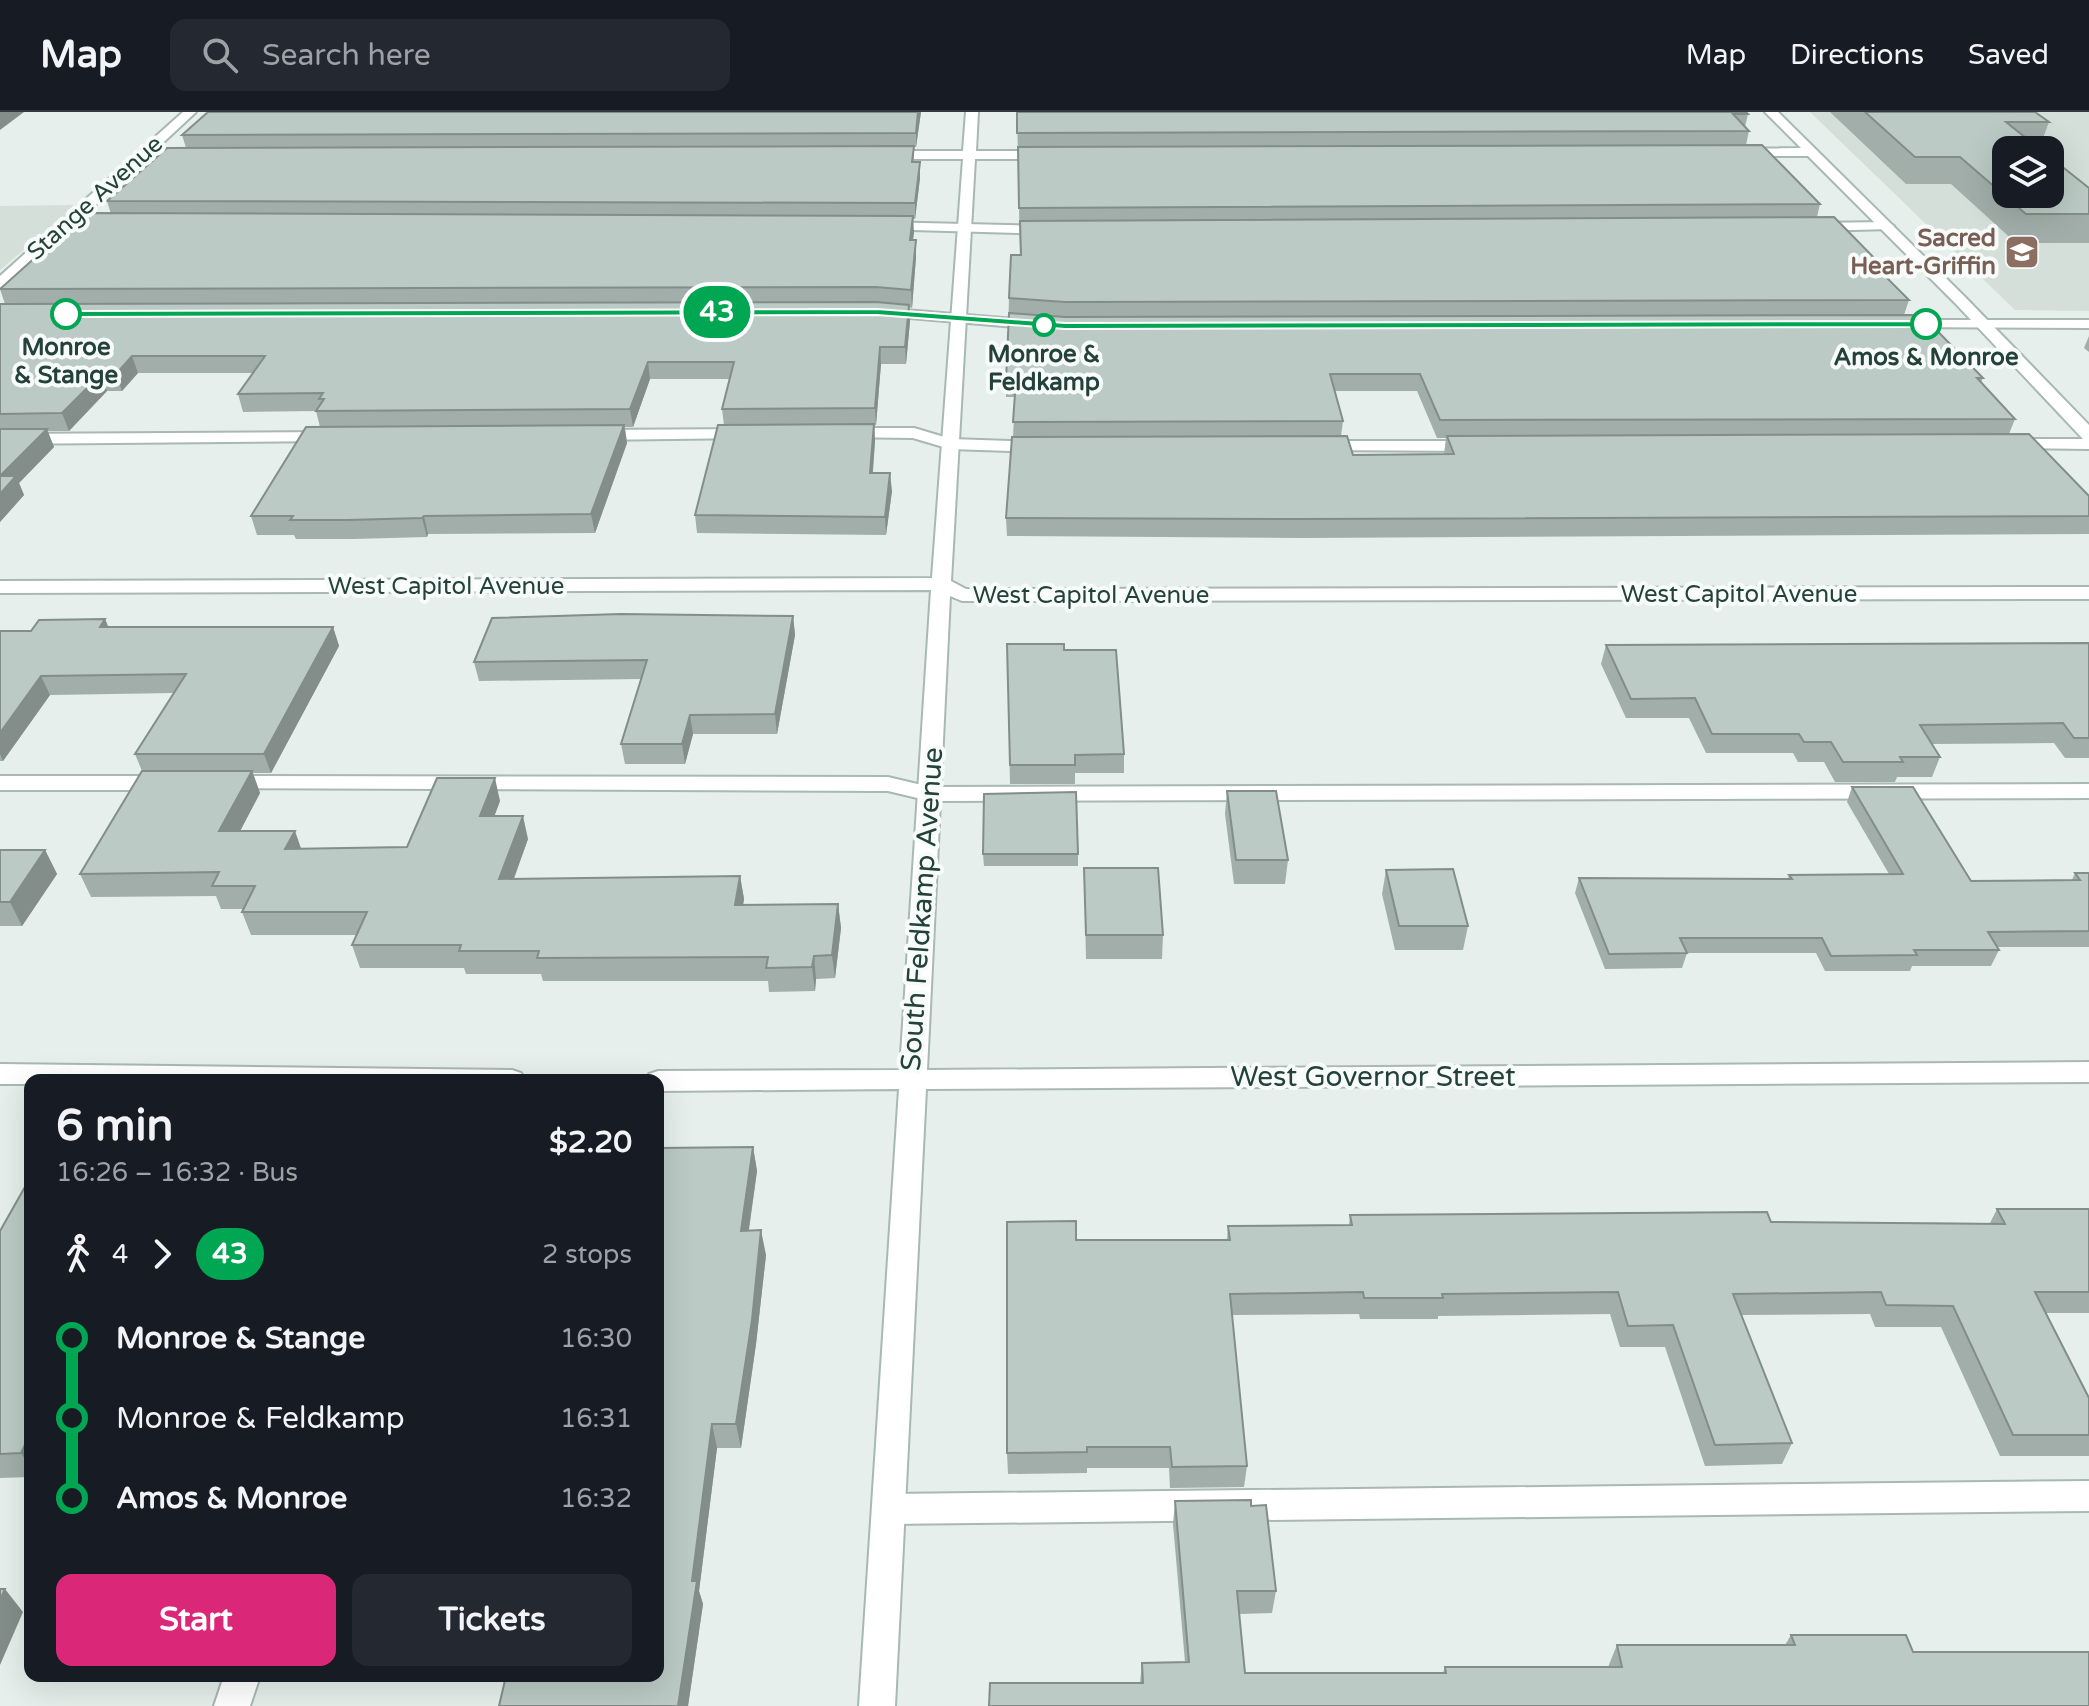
<!DOCTYPE html>
<meta charset="utf-8">
<style>
body{margin:0;font-family:"Varela Round",sans-serif;background:#242831;color:#f1f3f6;height:100vh;display:flex;flex-direction:column;font-size:30px;white-space:nowrap}
*{box-sizing:border-box;margin:0}
p{font-size:26px;color:#9ea1a6}
.icon{flex:none;width:44px;height:44px;fill:none;stroke:currentColor;stroke-width:2;stroke-linecap:round;stroke-linejoin:round}
.map{position:relative;flex:1;overflow:hidden}
.panel{position:absolute;left:24px;top:962px;width:640px;height:608px;display:flex;flex-direction:column;background:#171b24;border-radius:16px;box-shadow:0 8px 32px #0002}
.panel>*{flex:none}
.badge{padding:0 16px;border-radius:26px;font-size:28px;line-height:52px}
.buttons{position:absolute;left:1992px;top:24px;display:grid;gap:16px}
.buttons a{display:grid;place-items:center;width:72px;height:72px;border-radius:16px;background:#171b24;box-shadow:0 8px 32px #0002;font-size:40px}
.map>.badge{position:absolute;translate:-50% -50%;box-shadow:0 0 0 4px #fff}
.legs{display:flex;align-items:center;gap:12px;height:88px;padding:0 32px;font-size:26px}
.legs p{margin-inline-start:auto}
.overview{display:flex;align-items:center;justify-content:space-between;height:136px;padding:0 32px}
h1{font-size:44px;font-weight:800;line-height:60px}
.action{display:flex;gap:16px;margin-top:auto;padding:16px 32px}
.action a{flex:1;height:92px;border-radius:16px;background:#db2777;color:#fff;font-size:32px;font-weight:800;line-height:92px;text-align:center}
.action a+a{background:#242831;color:#f1f3f6}
ul{padding:0 32px;list-style:none}
li{display:flex;align-items:center;gap:28px;height:80px;font-size:30px}
li i{display:grid;place-items:center;width:12px;height:100%;margin:0 10px;background:currentColor}
li i::after{content:'';width:20px;height:20px;margin:-10px;border:6px solid;border-radius:50%;background:#171b24}
li p{margin-inline-start:auto}
li:first-child i{background:linear-gradient(#0000 50%,currentColor 0)}
li:last-child i{background:linear-gradient(currentColor 50%,#0000 0)}
header{display:flex;align-items:center;gap:48px;box-sizing:border-box;height:112px;padding:0 40px;background:#171b24;border-bottom:2px solid #363941}
header strong{font-size:38px}
nav{display:flex;gap:44px;margin-inline-start:auto;font-size:28px}
.search{width:560px;height:72px;background:#242831;display:flex;align-items:center;gap:20px;box-sizing:border-box;padding:0 28px;border-radius:16px;color:#9ea1a6;font-size:30px}
.map>svg:first-child{display:block}
</style>
<header>
<strong>Map</strong>
<div class="search"><svg class="icon" aria-label="search" viewBox="0 0 24 24"><circle cx="10" cy="10" r="6"/><path d="M15 15l6 6"/></svg>Search here</div>
<nav><a>Map</a><a>Directions</a><a>Saved</a></nav>
</header>
<div class="map">
<svg width="2089" height="1594" viewBox="0 0 2089 1594">
<rect width="100%" height="100%" fill="#e6efeb"/>
<g fill="#d4dfda" fill-rule="evenodd">
<path d="M 1810,0 L 2089,0 L 2089,199 L 2015,198 ZM 2006,38 L 2050,38 L 2050,82 L 2006,82 Z"/>
<polygon points="76,93 0,158 0,159 0,94"/>
</g>
<g fill="none" stroke-linecap="round" stroke-linejoin="round">
<g stroke="#a8b8b2" stroke-width="4">
<g id="service">
<polygon points="881,110 1052,114 1059,118 1052,122 876,117 874,114"/>
<polygon points="1887,110 1894,114 1892,117 1813,119 1806,115 1813,111"/>
<polygon points="842,316 914,316 951,327 1044,330 1052,335 1044,340 950,337 913,326 836,325 834,321 836,317"/>
<polygon points="746,317 752,318 754,322 752,326 594,328 586,323 594,318"/>
<polygon points="330,320 336,321 338,325 336,329 0,332 0,322"/>
<polygon points="2009,327 2089,327 2089,337 2003,336 2001,332 2003,328"/>
<polygon points="1317,329 1476,329 1484,334 1476,339 1311,338 1309,334 1311,330"/>
<polygon points="0,664 168,664 179,671 168,678 0,678"/>
<polygon points="225,664 888,665 930,675 2089,672 2089,686 930,689 888,679 217,676 214,671 217,666"/>
<polygon points="2089,1369 2089,1399 890,1412 878,1408 873,1397 878,1386 890,1382"/>
<polygon points="224,1564 260,1564 250,1594 214,1594"/>
</g>
</g>
<g stroke="#a8b8b2" stroke-width="4">
<g id="minor">
<polygon points="183,0 196,0 153,40 190,40 196,44 194,47 145,48 5,175 0,176 0,164"/>
<polygon points="966,0 978,0 976,39 1050,39 1056,43 1050,47 975,47 951,469 966,477 2089,475 2089,487 962,489 950,484 927,958 2089,950 2089,970 926,977 895,1594 859,1594 899,977 658,979 658,968 645,968 649,962 658,959 900,958 931,478 0,481 0,469 932,466 963,47 883,47 877,43 883,39 963,39"/>
<polygon points="1765,0 1778,0 1965,185 2089,313 2089,328 2083,327 1955,191 1808,44 1735,44 1733,41 1739,37 1801,36"/>
<polygon points="0,952 512,958 521,961 525,968 30,968 30,972 0,972"/>
</g>
</g>
<g stroke="#a8b8b2" stroke-width="4">
<g id="tertiary">
<polygon points="880,196 1039,209 1046,213 1039,217 875,203 873,200"/>
<polygon points="1899,208 2089,208 2089,216 1894,215 1892,212"/>
</g>
</g>
<use href="#service" fill="#fff" fill-rule="evenodd"/>
<use href="#minor" fill="#fff" fill-rule="evenodd"/>
<use href="#tertiary" fill="#fff" fill-rule="evenodd"/>
</g>
<g fill="#a1aea9" fill-rule="evenodd">
<polygon points="208,0 921,0 916,35 914,35 914,50 920,50 920,66 915,107 913,107 913,128 916,128 916,145 912,196 909,195 910,209 906,252 881,252 876,313 874,313 875,329 873,361 892,379 886,423 697,421 695,403 724,313 722,297 729,267 650,267 633,315 625,315 627,331 595,421 428,422 427,425 353,427 296,427 294,423 257,423 251,404 320,315 316,299 243,300 238,282 253,261 138,261 122,279 107,279 69,319 47,319 54,335 19,371 24,383 0,410 0,192 5,192 0,177 63,125 111,102 107,89 186,36 182,23"/>
<path d="M 1017,0 L 1748,2 L 1745,15 L 1749,19 L 1746,33 L 1820,92 L 1817,105 L 1885,157 L 1883,162 L 1909,188 L 1904,203 L 1983,266 L 1981,270 L 2015,307 L 2009,322 L 2089,384 L 2089,422 L 1300,426 L 1007,424 L 1006,406 L 1013,325 L 1015,285 L 1006,285 L 1009,186 L 1020,143 ZM 1335,279 L 1417,279 L 1437,326 L 1446,326 L 1444,342 L 1353,343 L 1341,324 L 1343,309 Z"/>
<polygon points="1830,0 2035,0 2049,10 2039,37 2089,76 2089,131 2016,131 1951,72 1906,72"/>
<polygon points="2089,224 2089,240 2084,236"/>
<polygon points="793,504 795,523 777,622 693,622 685,652 625,652 621,632 641,567 479,569 474,550"/>
<polygon points="105,507 108,515 333,515 339,534 271,661 253,661 260,681 240,719 301,737 407,735 500,689 494,704 528,727 514,767 740,764 744,787 743,793 838,792 841,816 835,866 816,867 815,879 769,880 768,869 543,869 541,862 466,862 464,856 360,856 352,833 356,823 251,823 242,800 243,797 221,797 216,784 91,785 80,762 142,659 135,642 174,581 50,583 3,649 0,649 0,519 31,519"/>
<polygon points="2089,531 2089,646 2065,646 2054,631 1932,632 1940,645 1932,665 1897,665 1895,670 1835,670 1824,650 1798,650 1793,641 1706,641 1689,606 1626,606 1601,552 1606,533"/>
<polygon points="1007,532 1064,538 1124,642 1124,661 1075,661 1075,672 1010,672"/>
<polygon points="1852,675 1971,769 2072,768 2075,761 2089,761 2089,835 1997,835 1999,838 1991,854 1912,854 1910,859 1825,859 1816,841 1687,841 1682,856 1605,857 1575,781 1579,766 1788,767 1789,763 1889,762 1847,690"/>
<polygon points="1227,679 1288,748 1285,772 1234,772 1225,702"/>
<polygon points="0,738 45,738 57,762 22,814 0,814"/>
<polygon points="983,742 1078,742 1078,754 984,754"/>
<polygon points="1084,756 1163,823 1162,847 1086,847"/>
<polygon points="1386,758 1468,814 1463,838 1395,838 1382,782"/>
<polygon points="753,1035 757,1059 749,1118 766,1143 756,1232 741,1336 717,1336 699,1479 703,1492 688,1594 499,1594 504,1570 502,1564 658,1564"/>
<polygon points="30,1066 30,1365 0,1366 0,1119"/>
<polygon points="1997,1097 2089,1097 2089,1201 2046,1201 2089,1286 2089,1344 2000,1344 1941,1215 1875,1215 1870,1202 1741,1203 1792,1331 1782,1352 1705,1354 1665,1235 1620,1235 1610,1202 1438,1204 1438,1207 1360,1207 1359,1202 1232,1203 1247,1354 1244,1375 1170,1376 1169,1356 1087,1356 1087,1361 1008,1362 1007,1341 1076,1128 1227,1128 1228,1114 1349,1113 1350,1103 1771,1110 1990,1111"/>
<polygon points="1251,1388 1251,1394 1266,1393 1276,1479 1272,1501 1239,1502 1245,1561 1443,1561 1445,1555 1608,1555 1617,1533 1785,1533 1791,1523 1906,1523 1913,1540 2089,1540 2089,1594 989,1594 990,1571 1140,1571 1142,1551 1185,1550 1173,1412 1175,1389"/>
</g>
<g fill="#838d89">
<polygon points="0,0 24,0 0,18"/>
<polygon points="918,0 921,0 916,35 916,21"/>
<polygon points="920,50 920,66 915,107 915,91"/>
<polygon points="913,104 914,121 911,145 910,128"/>
<polygon points="916,128 916,145 912,196 911,178"/>
<polygon points="909,193 910,209 906,252 905,235"/>
<polygon points="880,235 881,252 876,313 875,296"/>
<polygon points="132,244 138,261 122,279 116,262"/>
<polygon points="648,250 650,267 633,315 630,297"/>
<polygon points="101,262 107,279 69,319 62,301"/>
<polygon points="874,312 875,329 871,379 870,361"/>
<polygon points="624,313 627,331 595,421 591,402"/>
<polygon points="47,317 54,335 19,371 24,383 0,410 0,364"/>
<polygon points="890,361 892,379 886,423 885,405"/>
<polygon points="424,404 428,422 427,425 422,406"/>
<polygon points="793,504 795,523 777,622 775,602"/>
<polygon points="105,507 113,526 100,515"/>
<polygon points="333,515 339,534 271,661 264,642"/>
<polygon points="41,564 50,583 3,649 0,642 0,621"/>
<polygon points="690,603 693,622 685,652 682,632"/>
<polygon points="252,659 260,681 228,742 219,719"/>
<polygon points="495,666 500,689 486,727 480,704"/>
<polygon points="523,704 528,727 505,790 499,767"/>
<polygon points="295,719 303,742 285,737"/>
<polygon points="45,738 57,762 22,814 10,790"/>
<polygon points="740,764 744,787 739,816 735,793"/>
<polygon points="838,792 841,816 835,866 832,843"/>
<polygon points="814,844 816,867 815,879 812,855"/>
<polygon points="753,1035 757,1059 745,1143 741,1119"/>
<polygon points="761,1118 766,1143 756,1232 741,1336 736,1312"/>
<polygon points="712,1312 717,1336 699,1479 703,1492 688,1594 678,1594 692,1469"/>
<polygon points="30,1322 30,1355 21,1341"/>
<polygon points="5,1477 23,1500 0,1553 0,1488"/>
</g>
<g fill="#bbcac4" stroke="#838d89" stroke-width="2">
<polygon points="208,0 918,0 916,21 182,23"/>
<polygon points="1017,0 1746,0 1748,2 1733,2 1749,19 1017,21"/>
<polygon points="1865,0 2035,0 2049,10 2006,10 2041,38 2006,38 2006,82 2050,82 2050,45 2089,76 2089,102 2026,102 1960,45 1915,45"/>
<polygon points="1762,33 1820,92 1019,96 1018,35"/>
<polygon points="914,34 912,50 920,50 915,91 107,89 167,36"/>
<polygon points="91,101 913,104 910,128 916,128 911,178 876,175 0,177 58,125 63,125"/>
<polygon points="1834,105 1885,157 1879,158 1909,188 1065,190 1009,186 1011,143 1021,143 1020,109"/>
<polygon points="876,190 909,193 905,235 880,235 875,296 722,297 734,250 648,250 630,297 316,299 324,287 319,287 323,281 238,282 265,244 132,244 116,262 101,262 62,301 0,302 0,192"/>
<polygon points="1009,201 1065,205 1922,203 1983,266 1977,266 2015,307 1440,308 1420,262 1330,262 1343,309 1013,310 1016,268 1006,268"/>
<polygon points="874,312 870,361 890,361 885,405 695,403 718,313"/>
<polygon points="624,313 591,402 424,404 422,406 347,408 290,408 293,404 251,404 306,315"/>
<polygon points="0,317 47,317 0,364"/>
<polygon points="2029,322 2089,384 2089,404 1302,407 1006,406 1012,325 1347,324 1353,343 1454,342 1447,324"/>
<polygon points="0,364 16,364 0,382"/>
<polygon points="621,502 793,504 775,602 690,603 682,632 621,632 647,548 474,550 492,506"/>
<polygon points="105,507 100,515 333,515 264,642 135,642 186,562 41,564 0,621 0,519 31,519 39,508"/>
<polygon points="2089,531 2089,626 2074,626 2063,611 1920,613 1940,645 1900,645 1903,650 1843,650 1831,630 1804,630 1799,622 1712,622 1695,586 1631,587 1606,533"/>
<polygon points="1007,532 1064,532 1064,538 1116,538 1124,642 1075,643 1075,653 1010,653"/>
<polygon points="142,659 252,659 219,719 295,719 285,737 407,735 437,666 495,666 480,704 523,704 499,767 740,764 735,793 838,792 832,843 814,844 812,855 766,856 768,845 537,846 539,839 459,839 461,833 352,833 367,800 242,800 255,774 212,774 219,760 80,762"/>
<polygon points="1852,675 1913,675 1971,769 2080,768 2075,761 2089,761 2089,819 1988,820 1999,838 1914,838 1917,843 1831,844 1822,826 1680,826 1687,841 1609,842 1579,766 1792,767 1789,763 1903,762"/>
<polygon points="1227,679 1276,679 1288,748 1236,748"/>
<polygon points="1076,680 1078,742 983,742 984,682"/>
<polygon points="0,738 45,738 10,790 0,790"/>
<polygon points="1084,756 1158,756 1163,823 1086,823"/>
<polygon points="1453,757 1468,814 1399,814 1386,758"/>
<polygon points="753,1035 741,1119 761,1118 752,1208 736,1312 712,1312 692,1469 697,1469 678,1594 499,1594 506,1564 658,1564 658,1036"/>
<polygon points="30,1066 30,1231 28,1235 30,1235 30,1322 21,1341 0,1342 0,1119"/>
<polygon points="1997,1097 2089,1097 2089,1180 2035,1180 2089,1286 2089,1323 2013,1323 1953,1194 1886,1193 1881,1180 1733,1182 1792,1331 1715,1333 1673,1213 1628,1214 1618,1180 1442,1182 1443,1186 1364,1186 1363,1180 1230,1182 1247,1354 1172,1355 1170,1335 1087,1335 1087,1340 1007,1341 1007,1110 1076,1109 1076,1128 1230,1128 1228,1114 1352,1113 1350,1103 1767,1100 1771,1110 2005,1112"/>
<polygon points="1251,1388 1251,1394 1266,1393 1276,1479 1237,1479 1245,1561 1446,1561 1445,1555 1622,1555 1617,1533 1795,1533 1791,1523 1906,1523 1913,1540 2089,1540 2089,1594 989,1594 990,1571 1143,1571 1142,1551 1189,1550 1175,1389"/>
<polygon points="0,1477 5,1477 0,1488"/>
</g>
<polygon fill="#00a651" stroke="#fff" stroke-width="2" points="877,197 1065,211 1926,209 1931,212 1926,215 1065,217 877,203 66,205 62,202 66,199"/>
<defs>
<g id="school-square" transform="scale(1.8)"><rect x="-9" y="-9" width="18" height="18" rx="4" fill="#8d6e63" stroke="#f7fbf9"/><path d="M0-5L7-2L0 1L-7-2ZM-4 1L0 2.5L4 1V4Q0 6-4 4Z" fill="#fff"/></g>
</defs>
<g fill-rule="evenodd">
<use href="#school-square" x="2022" y="140"/>
</g>
<g fill="#fff" stroke="#00a651" stroke-width="4">
<circle cx="66" cy="202" r="14"/>
<circle cx="1926" cy="212" r="14"/>
<circle cx="1044" cy="213" r="10"/>
</g>
<g text-anchor="middle" dominant-baseline="central" stroke-width="8" stroke-linejoin="round" paint-order="stroke">
<g font-size="24" fill="#24423a" stroke="#f7fbf9">
<text transform="translate(95 86) rotate(-42)">Stange Avenue</text>
<text x="446" y="474">West Capitol Avenue</text>
<text x="1739" y="482">West Capitol Avenue</text>
<text x="1091" y="483">West Capitol Avenue</text>
</g>
<g font-size="24" font-weight="bold" fill="#785e54" stroke="#f7fbf9" text-anchor="end">
<text x="1996" y="126">Sacred<tspan x="1996" dy="28">Heart-Griffin</tspan></text>
</g>
<g font-size="24" font-weight="bold" fill="#24423a" stroke="#f7fbf9">
<text x="66" y="235">Monroe<tspan x="66" dy="28">&amp; Stange</tspan></text>
<text x="1044" y="242">Monroe &amp;<tspan x="1044" dy="28">Feldkamp</tspan></text>
<text x="1926" y="245">Amos &amp; Monroe</text>
</g>
<g font-size="28" fill="#24423a" stroke="#f7fbf9">
<text transform="translate(922 797) rotate(-86)">South Feldkamp Avenue</text>
<text x="1373" y="965">West Governor Street</text>
</g>
</g>
</svg>
<div class="buttons">
<a><svg class="icon" aria-label="layers" viewBox="0 0 24 24"><path d="M12 4l9 5-9 5-9-5zM3 14l9 5 9-5"/></svg></a>
</div>
<b class="badge" style="left:717px;top:200px;background:#00a651;color:#fff">43</b>
<section class="panel">
<div class="overview"><div><h1>6 min</h1><p>16:26 – 16:32 · Bus</p></div><b>$2.20</b></div>
<div class="legs"><svg class="icon" aria-label="walk" viewBox="0 0 24 24"><circle cx="13" cy="4" r="2"/><path d="M13 8l-2 6 4 7M11 14l-3 7M7 12l3-4h3l4 4"/></svg>4<svg class="icon" aria-label="forward" viewBox="0 0 24 24"><path d="M9 5l7 7-7 7"/></svg><b class="badge" style="background:#00a651;color:#fff">43</b><p>2 stops</p></div>
<ul>
<li><i style="color:#00a651"></i><b>Monroe &amp; Stange</b><p>16:30</p></li>
<li><i style="color:#00a651"></i><span>Monroe &amp; Feldkamp</span><p>16:31</p></li>
<li><i style="color:#00a651"></i><b>Amos &amp; Monroe</b><p>16:32</p></li>
</ul>
<div class="action"><a>Start</a><a>Tickets</a></div>
</section>
</div>
